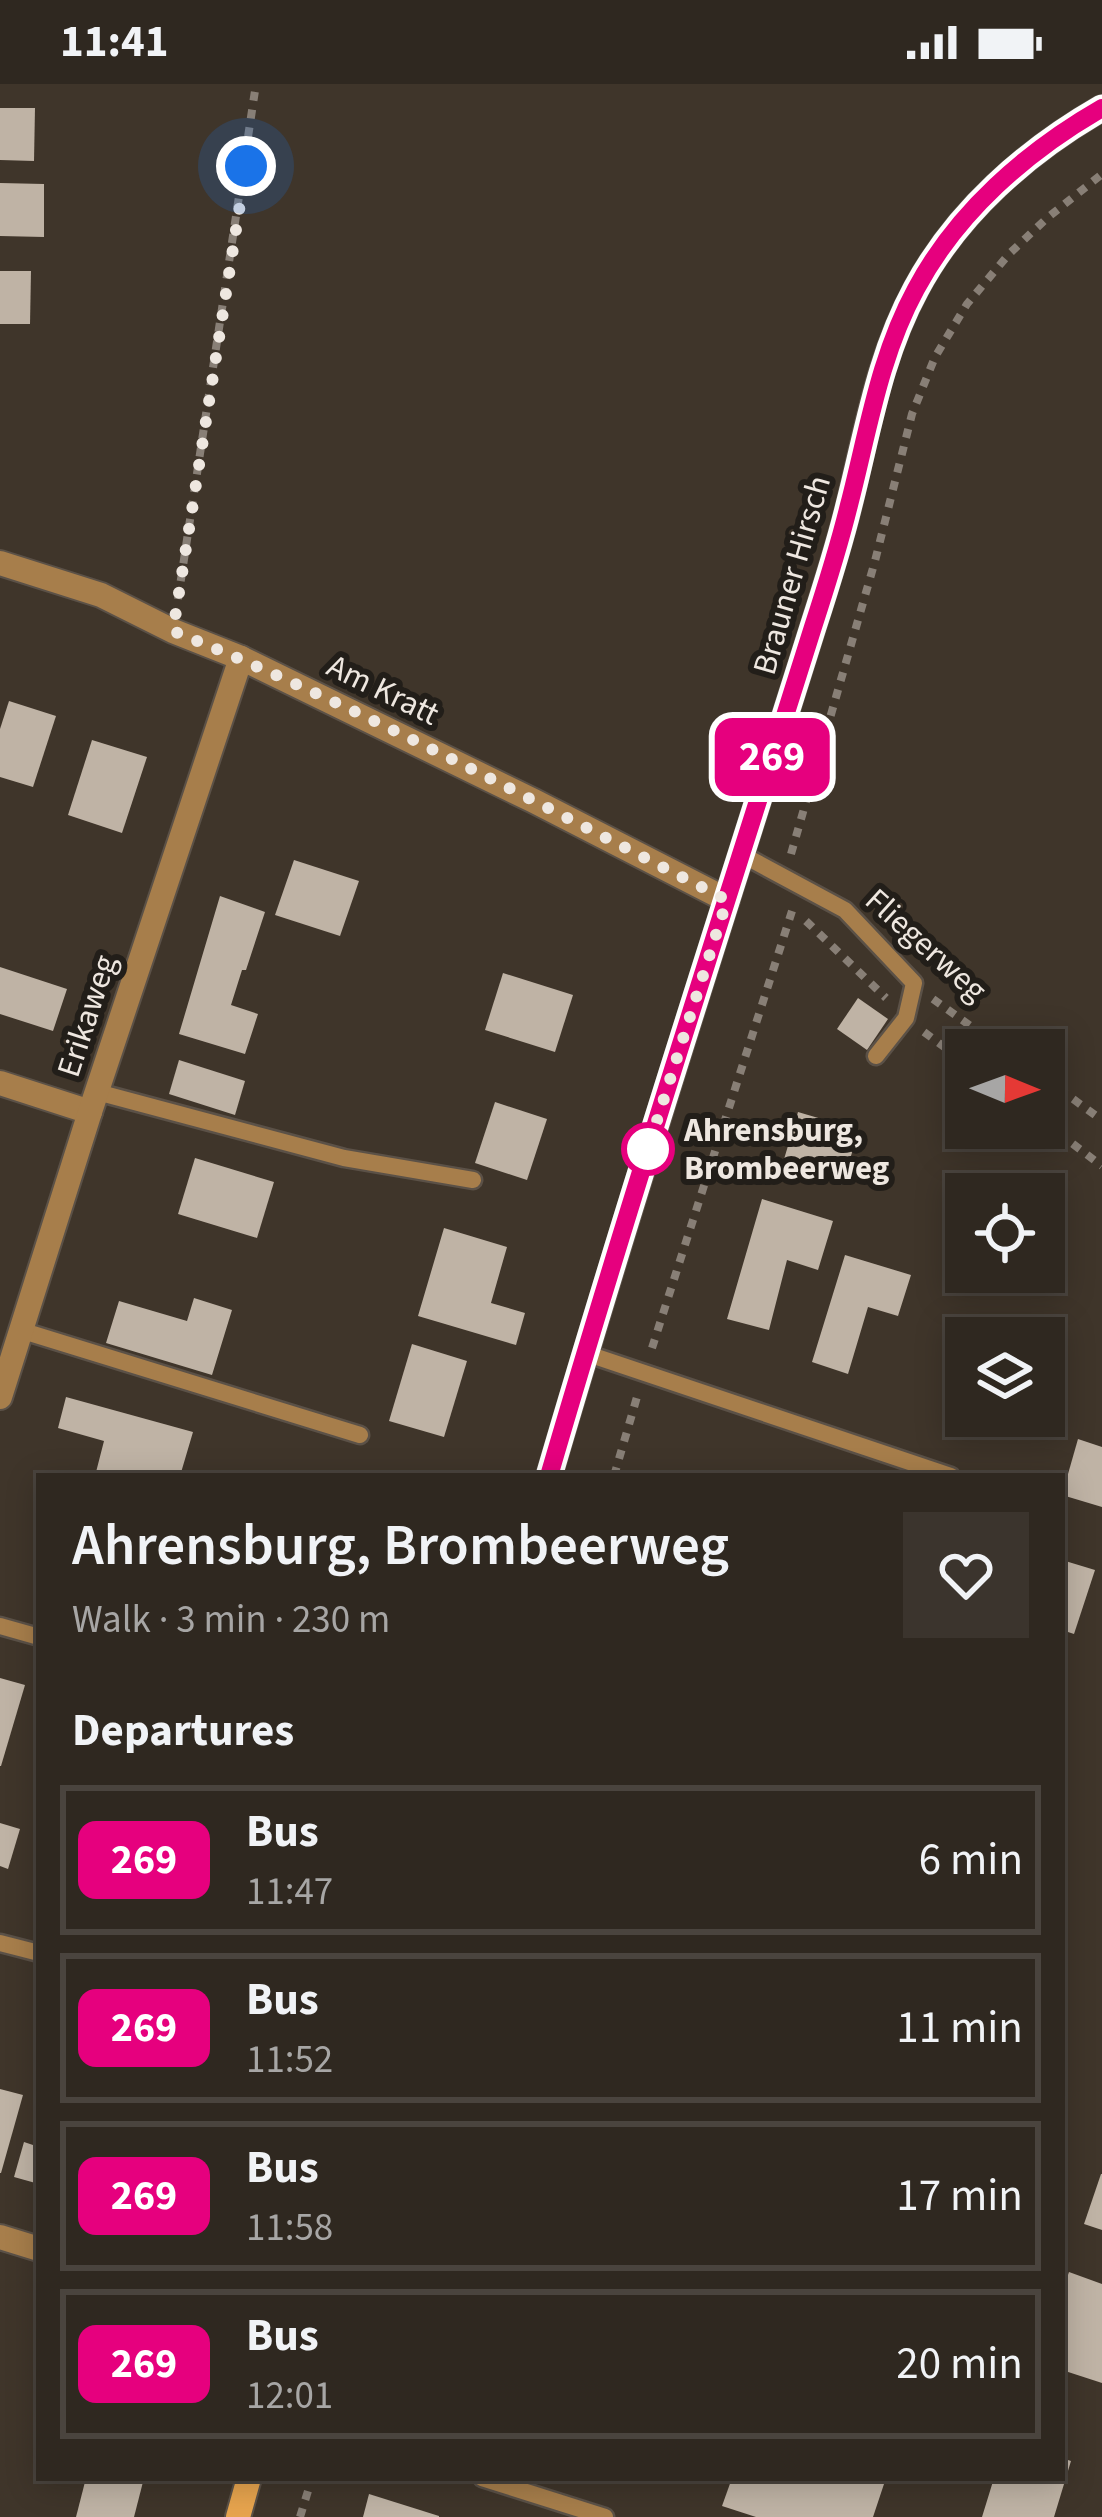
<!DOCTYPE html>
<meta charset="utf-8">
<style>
body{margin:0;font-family:"Source Sans 3",sans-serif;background:#3b342d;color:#f1f3f6;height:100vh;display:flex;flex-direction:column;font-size:45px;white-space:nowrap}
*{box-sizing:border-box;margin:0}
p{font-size:39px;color:#a7a6a5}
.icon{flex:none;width:66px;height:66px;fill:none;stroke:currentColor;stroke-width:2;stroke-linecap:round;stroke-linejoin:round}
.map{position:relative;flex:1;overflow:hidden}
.drawer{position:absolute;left:36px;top:1389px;width:1029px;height:1008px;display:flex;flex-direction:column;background:#2f2820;border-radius:0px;box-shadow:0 6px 30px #0003,0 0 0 3px #4a443e}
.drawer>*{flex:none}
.badge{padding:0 24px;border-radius:18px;font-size:42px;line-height:78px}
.needle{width:78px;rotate:91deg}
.tools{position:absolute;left:945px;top:945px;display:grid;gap:24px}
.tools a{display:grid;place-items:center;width:120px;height:120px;border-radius:0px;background:#2f2820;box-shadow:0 6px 30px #0003,0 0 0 3px #4a443e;font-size:60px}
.you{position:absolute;width:60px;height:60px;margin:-30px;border:9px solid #fff;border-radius:50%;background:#1a73e8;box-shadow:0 0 0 18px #1a73e833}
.map>.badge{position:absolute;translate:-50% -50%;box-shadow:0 0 0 6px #fff}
h2{padding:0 36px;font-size:45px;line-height:108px}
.round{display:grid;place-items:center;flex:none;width:126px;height:126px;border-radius:0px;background:#3b342d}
.overview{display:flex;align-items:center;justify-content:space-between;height:204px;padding:0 36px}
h1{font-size:57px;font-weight:600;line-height:90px}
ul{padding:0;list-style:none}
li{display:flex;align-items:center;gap:36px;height:150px;margin:0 24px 18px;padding:0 12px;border:6px solid #4a443e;border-radius:0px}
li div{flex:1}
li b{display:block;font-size:45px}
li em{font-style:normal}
li .badge{min-width:132px;font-weight:700;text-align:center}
.status{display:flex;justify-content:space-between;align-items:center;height:84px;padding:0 60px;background:#2f2820;direction:ltr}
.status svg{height:33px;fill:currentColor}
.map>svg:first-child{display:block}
</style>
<div class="status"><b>11:41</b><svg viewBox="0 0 49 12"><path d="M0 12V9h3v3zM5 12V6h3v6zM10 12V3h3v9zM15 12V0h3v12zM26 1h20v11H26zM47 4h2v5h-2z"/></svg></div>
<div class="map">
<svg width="1102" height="2433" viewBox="0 0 1102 2433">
<rect width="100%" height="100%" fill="#3f352a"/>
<g fill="#bfb3a5">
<polygon points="0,24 35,24 34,77 0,76"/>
<polygon points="0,99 44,100 44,153 0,152"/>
<polygon points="0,187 31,187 30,240 0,240"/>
<polygon points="9,617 56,632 33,703 0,693 0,645"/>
<polygon points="92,656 147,673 122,749 68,731"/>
<polygon points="294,776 359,797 340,852 275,831"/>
<polygon points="220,812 265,828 246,886 242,886 231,921 258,930 245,970 179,950"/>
<polygon points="0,883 67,905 53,947 0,930"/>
<polygon points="503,889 573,911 555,968 485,946"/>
<polygon points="858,914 888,935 867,966 837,945"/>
<polygon points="179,976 245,997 235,1031 169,1010"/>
<polygon points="495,1018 547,1035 527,1096 475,1079"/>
<polygon points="798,1028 859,1046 842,1101 782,1082"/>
<polygon points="195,1074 274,1098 257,1154 178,1130"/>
<polygon points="762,1115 833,1137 818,1186 787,1176 769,1246 727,1235"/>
<polygon points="444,1144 507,1163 491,1219 525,1229 516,1261 418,1232"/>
<polygon points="845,1171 911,1191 898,1232 868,1223 848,1290 812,1278"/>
<polygon points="194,1214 232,1226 212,1291 106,1259 119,1217 187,1237"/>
<polygon points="412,1260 467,1277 444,1353 389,1337"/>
<polygon points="66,1313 193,1348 180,1392 95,1392 104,1357 58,1344"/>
<polygon points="1078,1355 1102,1363 1102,1423 1062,1411"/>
<polygon points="1062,1476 1095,1486 1074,1550 1062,1546"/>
<polygon points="0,1594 25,1601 1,1682 0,1682"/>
<polygon points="0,1739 20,1745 8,1785 0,1782"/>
<polygon points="0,2005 23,2011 1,2089 0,2089"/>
<polygon points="24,2058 39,2063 39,2100 14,2093"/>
<polygon points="1101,2090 1102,2090 1102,2146 1084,2140"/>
<polygon points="1069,2188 1102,2200 1102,2299 1062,2286 1062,2208"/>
<polygon points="1062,2374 1071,2377 1054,2433 982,2433 994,2394 1062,2394"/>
<polygon points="86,2394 144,2394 134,2433 76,2433"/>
<polygon points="732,2394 886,2394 873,2433 756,2433 722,2422"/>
<polygon points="369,2410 439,2432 439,2433 363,2433"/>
</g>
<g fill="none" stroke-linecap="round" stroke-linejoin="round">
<g stroke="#5b5147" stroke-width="21">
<g id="lane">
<polyline points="741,770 845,826 914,899 906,934 876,972"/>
<polyline points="97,1008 344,1074 473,1096"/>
<polyline points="20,1246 360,1351"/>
<polyline points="585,1269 951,1392"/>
<polyline points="0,1542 39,1553"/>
<polyline points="0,1859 39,1869"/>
<polyline points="482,2394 605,2433"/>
</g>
</g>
<g stroke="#5b5147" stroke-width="28">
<g id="street">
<polyline points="0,479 101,511 173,547 241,574 534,717 727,816"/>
<polyline points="0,999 90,1028"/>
<polyline points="0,1313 90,1028 241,574"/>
<polyline points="0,2153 39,2165"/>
</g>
</g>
<g stroke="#5b5147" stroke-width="28">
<g id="secondary">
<path d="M 549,1392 C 633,1108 724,826 813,543 C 826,502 839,462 849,421 C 867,347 879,273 916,205 C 957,128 1027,67 1102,24"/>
<polyline points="238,2433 249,2394"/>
</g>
</g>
<g stroke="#887f76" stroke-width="8" stroke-dasharray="9 9" stroke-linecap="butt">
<polyline points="178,515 256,0"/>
<polyline points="791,770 875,477 912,330 935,273 967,220 1009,170 1046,135 1102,90"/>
<polyline points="806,837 886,914"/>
<polyline points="933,915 1004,966"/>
<polyline points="924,948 966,979"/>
<polyline points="1044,994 1102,1036"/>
<polyline points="1044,1038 1102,1082"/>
<polyline points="652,1264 792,827"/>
<polyline points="614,1392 637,1313"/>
<polyline points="300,2433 312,2394"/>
</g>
<use href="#lane" stroke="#a77e4b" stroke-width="16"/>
<use href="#street" stroke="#a77e4b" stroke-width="24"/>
<use href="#secondary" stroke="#e7a44e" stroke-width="24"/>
</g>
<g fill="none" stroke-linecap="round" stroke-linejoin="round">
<g stroke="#fff" stroke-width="27">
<path id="line" d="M 549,1392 C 632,1108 724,826 813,543 C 826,503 839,462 849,421 C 868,348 879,273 916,205 C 957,128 1027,67 1102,24"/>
</g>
<use href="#line" stroke="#e6007e" stroke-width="18"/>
<path stroke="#eee7e0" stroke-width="12" stroke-dasharray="0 21.6" d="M 246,82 L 173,547 C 363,624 544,723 727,816 L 648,1065"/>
</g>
<circle fill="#fff" stroke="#e6007e" stroke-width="6" cx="648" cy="1065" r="24"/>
<g text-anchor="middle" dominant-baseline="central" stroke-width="12" stroke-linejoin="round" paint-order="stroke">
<g font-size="33" fill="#eee7e0" stroke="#221e19">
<text transform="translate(792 491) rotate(-74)">Brauner Hirsch</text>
<text transform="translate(383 606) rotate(26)">Am Kratt</text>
<text transform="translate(926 861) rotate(42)">Fliegerweg</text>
<text transform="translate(87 932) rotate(-72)">Erikaweg</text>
</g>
<g font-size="33" font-weight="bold" fill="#eee7e0" stroke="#221e19" text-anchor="start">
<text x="684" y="1046">Ahrensburg,<tspan x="684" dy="38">Brombeerweg</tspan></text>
</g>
</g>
</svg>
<div class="tools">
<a><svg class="needle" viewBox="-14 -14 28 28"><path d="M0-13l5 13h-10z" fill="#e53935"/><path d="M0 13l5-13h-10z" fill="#a7a6a5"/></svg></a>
<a><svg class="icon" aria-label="locate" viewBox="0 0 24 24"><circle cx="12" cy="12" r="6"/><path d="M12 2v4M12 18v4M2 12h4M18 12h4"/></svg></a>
<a><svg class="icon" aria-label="layers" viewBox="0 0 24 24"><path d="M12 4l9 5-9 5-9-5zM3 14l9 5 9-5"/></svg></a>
</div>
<div class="you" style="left:246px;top:82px"></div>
<b class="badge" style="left:772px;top:673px;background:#e6007e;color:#fff">269</b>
<section class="drawer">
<div class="overview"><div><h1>Ahrensburg, Brombeerweg</h1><p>Walk · 3 min · 230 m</p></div><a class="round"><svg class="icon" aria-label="heart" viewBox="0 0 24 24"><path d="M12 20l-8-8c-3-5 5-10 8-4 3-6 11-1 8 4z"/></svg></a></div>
<h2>Departures</h2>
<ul>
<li><span class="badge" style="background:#e6007e;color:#fff">269</span><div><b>Bus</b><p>11:47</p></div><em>6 min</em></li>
<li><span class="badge" style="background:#e6007e;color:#fff">269</span><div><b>Bus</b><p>11:52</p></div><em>11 min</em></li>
<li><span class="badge" style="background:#e6007e;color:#fff">269</span><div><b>Bus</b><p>11:58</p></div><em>17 min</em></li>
<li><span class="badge" style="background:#e6007e;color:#fff">269</span><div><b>Bus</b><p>12:01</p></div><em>20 min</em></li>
</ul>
</section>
</div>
